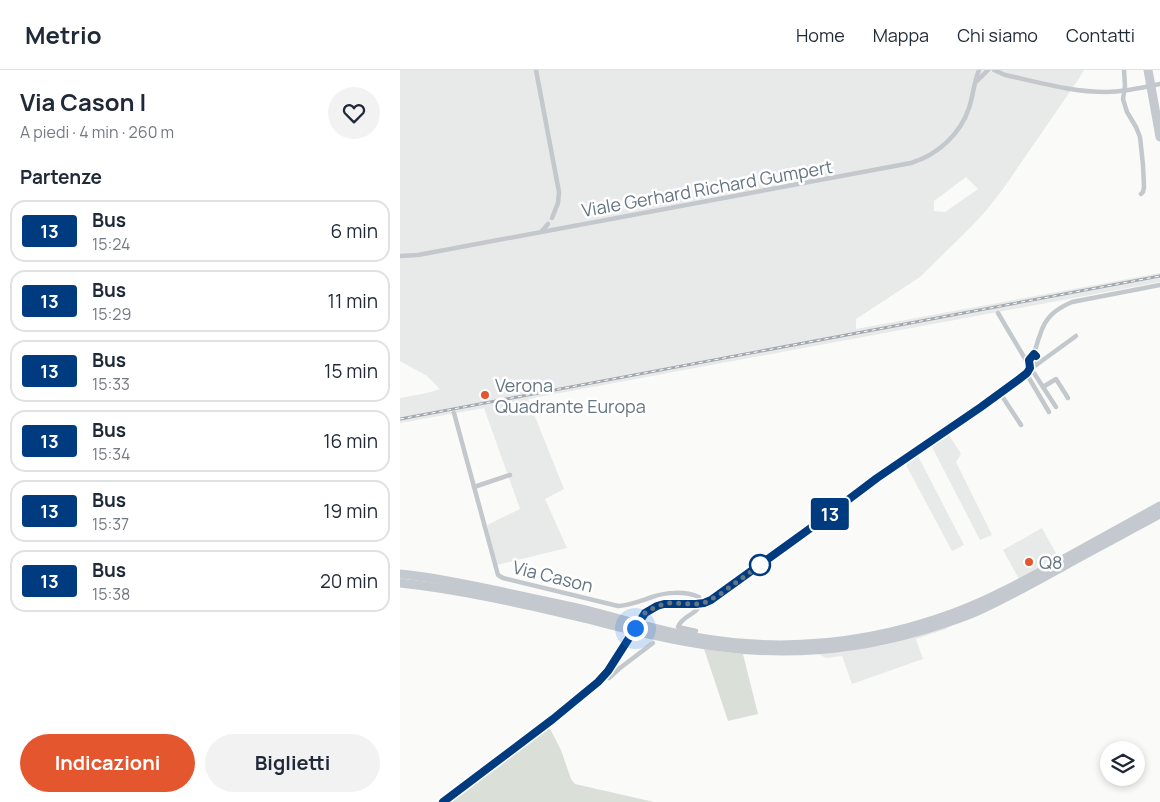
<!DOCTYPE html>
<html lang="it">
<meta charset="utf-8">
<style>
body{margin:0;font-family:Manrope,sans-serif;background:#f2f2f3;color:#1f2937;height:100vh;display:flex;flex-direction:column;font-size:19px;white-space:nowrap}
*{box-sizing:border-box;margin:0}
p{font-size:16px;color:#747a83}
.icon{flex:none;width:28px;height:28px;fill:none;stroke:currentColor;stroke-width:2;stroke-linecap:round;stroke-linejoin:round}
.map{position:relative;flex:1;overflow:hidden}
.drawer{display:flex;flex-direction:column;background:#fff;width:400px}
.drawer>*{flex:none}
.badge{padding:0 10px;border-radius:4px;font-size:18px;line-height:32px}
.fabs{position:absolute;left:700px;top:671px;display:grid;gap:10px}
.fabs a{display:grid;place-items:center;width:45px;height:45px;border-radius:50%;background:#fff;box-shadow:0 2px 8px #0003;font-size:25px}
.you{position:absolute;width:25px;height:25px;margin:-12px;border:4px solid #fff;border-radius:50%;background:#1a73e8;box-shadow:0 0 0 8px #1a73e833}
.map>.badge{position:absolute;translate:-50% -50%;box-shadow:0 0 0 2px #fff}
h2{padding:0 20px;font-size:19px;line-height:45px}
.round{display:grid;place-items:center;flex:none;width:52px;height:52px;border-radius:26px;background:#f2f2f3}
.headline{display:flex;align-items:center;justify-content:space-between;height:85px;padding:0 20px}
h1{font-size:24px;font-weight:700;line-height:38px}
.action{display:flex;gap:10px;margin-top:auto;padding:10px 20px}
.action a{flex:1;height:58px;border-radius:30px;background:#e4572e;color:#fff;font-size:20px;font-weight:700;line-height:58px;text-align:center}
.action a+a{background:#f2f2f3;color:#1f2937}
ul{padding:0;list-style:none}
li{display:flex;align-items:center;gap:15px;height:62px;margin:0 10px 8px;padding:0 10px;border:2px solid #e0e1e3;border-radius:15px}
li div{flex:1}
li b{display:block;font-size:19px}
li em{font-style:normal}
li .badge{min-width:55px;font-weight:700;text-align:center}
header{display:flex;align-items:center;gap:30px;box-sizing:border-box;height:70px;padding:0 25px;background:#fff;border-bottom:1px solid #e0e1e3}
header strong{font-size:24px}
nav{display:flex;gap:28px;margin-inline-start:auto;font-size:18px}
main{display:flex;flex:1;min-height:0}
.map>svg:first-child{display:block}
</style>
<header>
<strong>Metrio</strong>
<nav><a>Home</a><a>Mappa</a><a>Chi siamo</a><a>Contatti</a></nav>
</header>
<main>
<section class="drawer">
<div class="headline"><div><h1>Via Cason I</h1><p>A piedi · 4 min · 260 m</p></div><a class="round"><svg class="icon" aria-label="heart" viewBox="0 0 24 24"><path d="M12 20l-8-8c-3-5 5-10 8-4 3-6 11-1 8 4z"/></svg></a></div>
<h2>Partenze</h2>
<ul>
<li><span class="badge" style="background:#003b80;color:#fff">13</span><div><b>Bus</b><p>15:24</p></div><em>6 min</em></li>
<li><span class="badge" style="background:#003b80;color:#fff">13</span><div><b>Bus</b><p>15:29</p></div><em>11 min</em></li>
<li><span class="badge" style="background:#003b80;color:#fff">13</span><div><b>Bus</b><p>15:33</p></div><em>15 min</em></li>
<li><span class="badge" style="background:#003b80;color:#fff">13</span><div><b>Bus</b><p>15:34</p></div><em>16 min</em></li>
<li><span class="badge" style="background:#003b80;color:#fff">13</span><div><b>Bus</b><p>15:37</p></div><em>19 min</em></li>
<li><span class="badge" style="background:#003b80;color:#fff">13</span><div><b>Bus</b><p>15:38</p></div><em>20 min</em></li>
</ul>
<div class="action"><a>Indicazioni</a><a>Biglietti</a></div>
</section>
<div class="map">
<svg width="760" height="732" viewBox="0 0 760 732">
<rect width="100%" height="100%" fill="#fafaf8"/>
<g fill="#e8e9e9" fill-rule="evenodd">
<path d="M 0,0 L 684,0 L 678,10 L 603,119 L 585,142 L 571,157 L 520,207 L 456,249 L 456,259 L 760,203 L 760,212 L 128,329 L 164,419 L 145,429 L 167,478 L 97,495 L 87,455 L 120,439 L 84,338 L 0,353 L 0,328 L 27,323 L 40,319 L 27,306 L 0,291 ZM 566,107 L 578,119 L 545,142 L 534,141 L 534,131 Z"/>
<polygon points="549,365 561,384 556,392 592,465 580,470 532,377"/>
<polygon points="518,386 564,475 552,481 506,395"/>
<polygon points="642,458 658,487 619,509 603,480"/>
<polygon points="555,553 546,559 516,569 523,589 452,614 442,586 426,588 416,583 484,575"/>
</g>
<g fill="#dadfd7">
<polygon points="304,579 343,584 358,644 328,651"/>
<polygon points="148,655 161,680 171,709 175,714 254,732 48,732"/>
</g>
<g fill="none" stroke-linecap="round" stroke-linejoin="round">
<g stroke="#c3c8cc" stroke-width="4.5">
<polyline points="136,0 159,122 158,133 152,148"/>
<path d="M 594,0 L 605,5 C 638,12 672,22 706,22 C 724,22 742,18 760,14"/>
<polyline points="724,0 725,16 723,29 727,42 736,57 740,67 743,95 744,117 743,122 741,124"/>
<polyline points="577,11 588,0"/>
<polyline points="142,161 148,154"/>
<path d="M 0,186 L 18,185 L 511,93 C 537,85 560,65 569,38 C 573,26 574,12 579,0"/>
<polyline points="598,243 627,292 629,294"/>
<path d="M 630,298 L 629,291 C 636,283 636,274 640,265 C 645,247 656,239 672,232 L 760,215"/>
<polyline points="632,298 676,266"/>
<polyline points="629,300 634,303 643,317 656,309 668,328"/>
<polyline points="626,303 649,342"/>
<polyline points="643,317 656,337"/>
<polyline points="600,323 621,355"/>
<path d="M 54,343 L 98,505 L 103,508 L 218,536 C 231,535 240,531 252,527 C 266,522 285,521 299,527 C 304,545 283,543 278,557 L 296,561"/>
<polyline points="74,417 110,405"/>
<path d="M 237,554 C 257,522 273,539 301,534 C 308,533 313,528 319,525 L 477,408 L 581,337 L 618,310 L 627,303 L 633,294 L 634,292 L 634,285"/>
<polyline points="204,607 209,608 220,598 253,573"/>
<polyline points="43,732 153,649 199,612 208,601 233,561"/>
</g>
<g stroke="#c3c9ce" stroke-width="9">
<polyline points="748,0 760,67"/>
<path d="M 0,504 C 34,507 69,515 103,522 C 129,528 155,533 181,539 C 218,548 256,560 294,567 C 382,583 470,574 554,543 C 589,530 622,512 655,494 C 690,475 725,455 760,436"/>
<path d="M 0,513 C 66,520 132,536 196,551 C 235,561 274,571 314,576 C 383,586 452,581 520,561 C 540,555 561,549 580,540 C 608,527 635,512 662,497 C 694,479 727,462 760,444"/>
</g>
<g stroke="#a2aab0" stroke-width="3">
<polyline id="rail" points="0,349 760,206"/>
</g>
<use href="#rail" stroke="#fff" stroke-width="1" stroke-dasharray="4" stroke-linecap="butt"/>
</g>
<g fill="none" stroke-linecap="round" stroke-linejoin="round">
<g stroke="#fff" stroke-width="11">
<polyline id="line" points="43,732 153,649 198,612 208,601 245,543 257,536 264,534 296,534 304,533 311,530 408,460 477,408 581,337 618,310 627,303 630,298 629,290 634,284 636,286"/>
</g>
<use href="#line" stroke="#003b80" stroke-width="8"/>
<polyline stroke="#657683" stroke-width="5" stroke-dasharray="0 9" points="235,558 245,543 257,536 270,533 296,534 304,533 319,525 364,492 360,495"/>
</g>
<g fill="#e4572e" stroke="#fff" stroke-width="2">
<circle cx="85" cy="325" r="5"/>
<circle cx="629" cy="492" r="5"/>
</g>
<circle fill="#fff" stroke="#003b80" stroke-width="2.5" cx="360" cy="495" r="10"/>
<g text-anchor="middle" dominant-baseline="central" stroke-width="5" stroke-linejoin="round" paint-order="stroke">
<g font-size="18" fill="#657683" stroke="#fff">
<text transform="translate(307 118) rotate(-10)">Viale Gerhard Richard Gumpert</text>
<text transform="translate(153 506) rotate(14)">Via Cason</text>
</g>
<g font-size="18" fill="#657683" stroke="#fff" text-anchor="start">
<text x="95" y="315">Verona<tspan x="95" dy="21">Quadrante Europa</tspan></text>
<text x="639" y="492">Q8</text>
</g>
</g>
</svg>
<div class="fabs">
<a><svg class="icon" aria-label="layers" viewBox="0 0 24 24"><path d="M12 4l9 5-9 5-9-5zM3 14l9 5 9-5"/></svg></a>
</div>
<div class="you" style="left:235px;top:558px"></div>
<b class="badge" style="left:430px;top:444px;background:#003b80;color:#fff">13</b>
</div>
</main>
